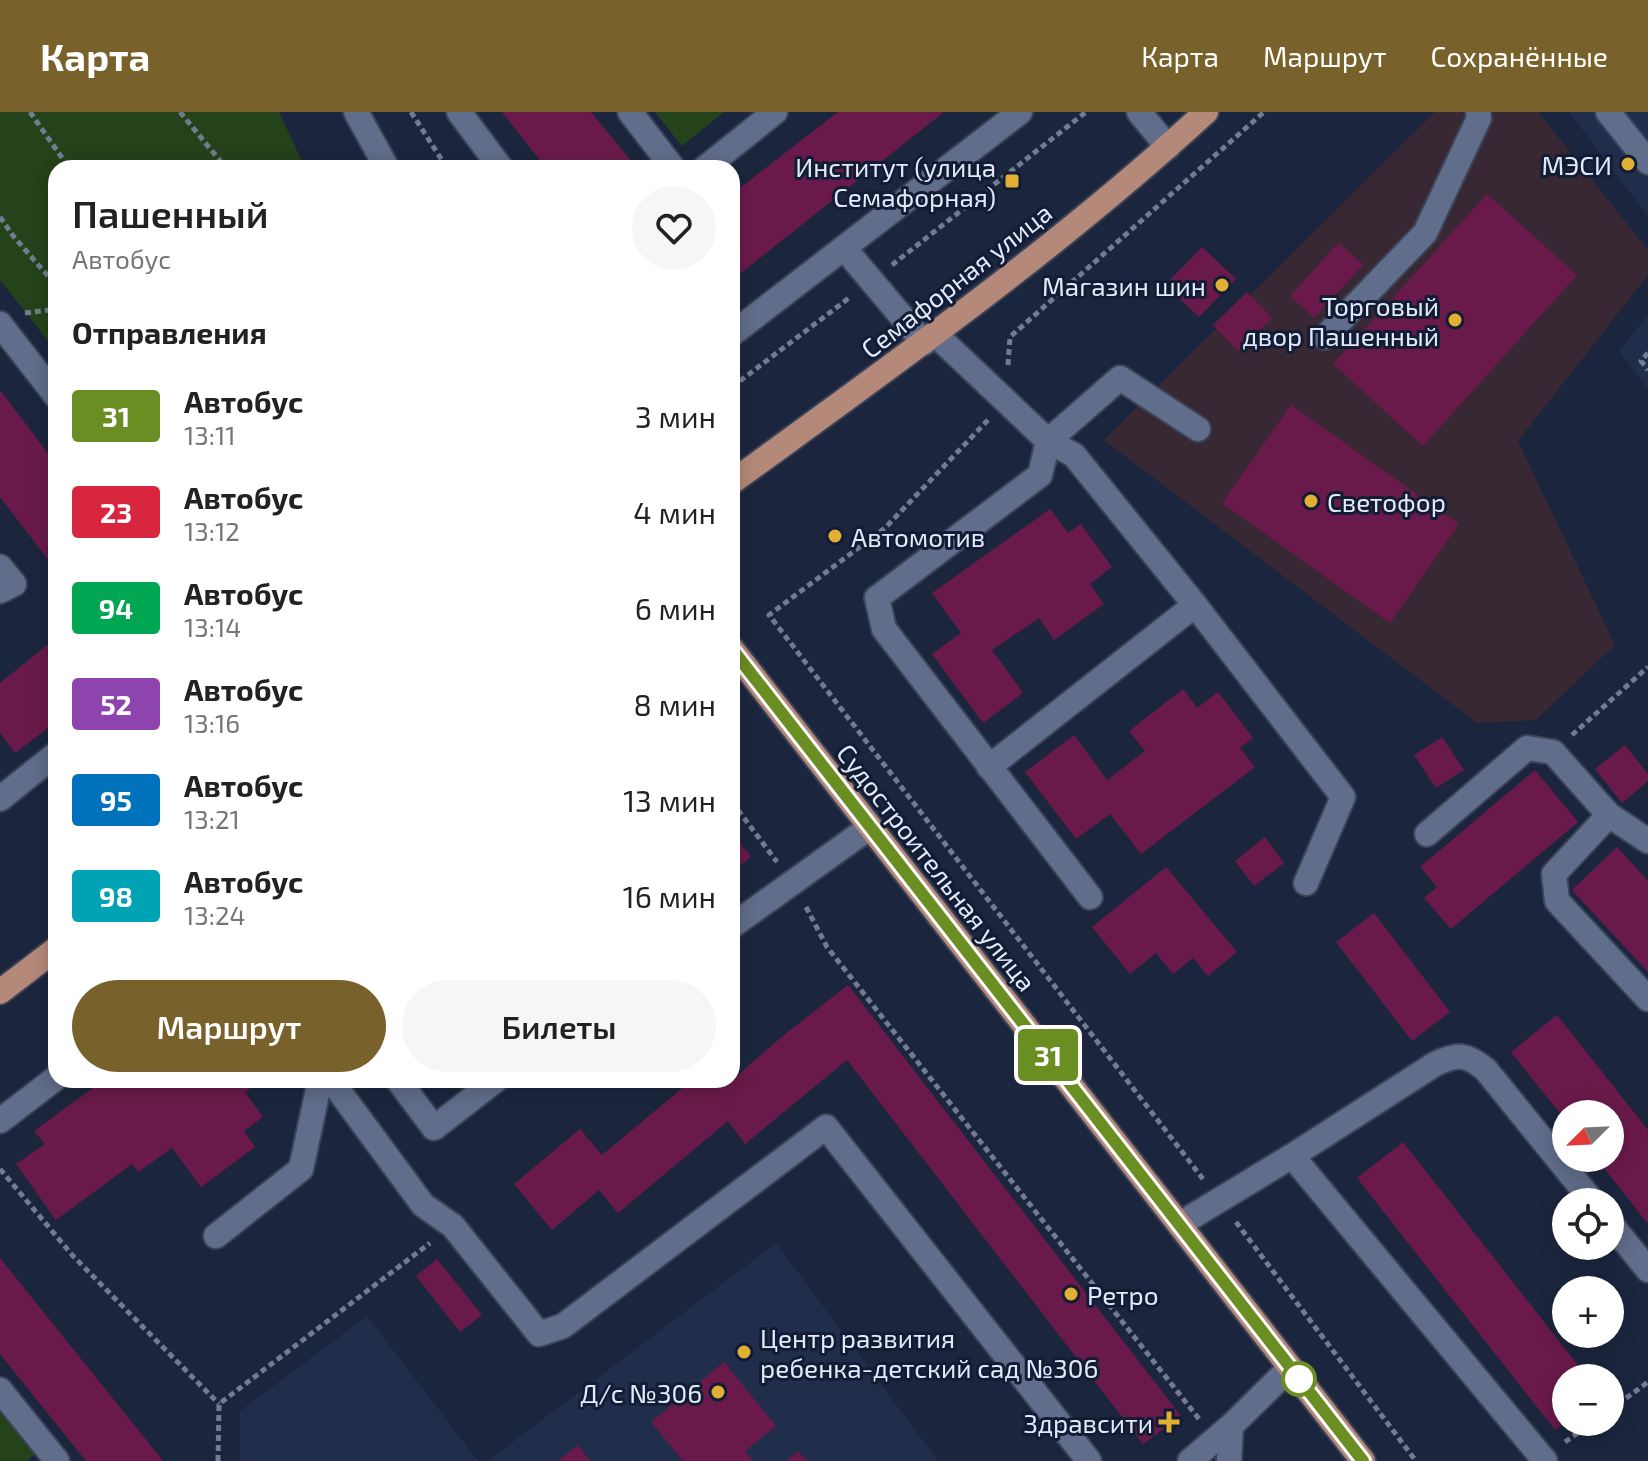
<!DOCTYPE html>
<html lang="ru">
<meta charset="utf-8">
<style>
body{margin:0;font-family:"Exo 2",sans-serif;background:#f6f6f6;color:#222;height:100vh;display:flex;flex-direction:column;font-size:30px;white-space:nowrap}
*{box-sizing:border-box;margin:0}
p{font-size:26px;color:#767676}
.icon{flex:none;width:44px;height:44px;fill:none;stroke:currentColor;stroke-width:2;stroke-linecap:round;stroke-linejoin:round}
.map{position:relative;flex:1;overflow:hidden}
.details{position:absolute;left:48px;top:48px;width:692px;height:928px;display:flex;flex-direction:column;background:#fff;border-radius:24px;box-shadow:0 4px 20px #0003}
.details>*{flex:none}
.badge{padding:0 16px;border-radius:6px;font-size:28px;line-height:52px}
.needle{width:52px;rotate:246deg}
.controls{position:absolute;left:1552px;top:988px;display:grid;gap:16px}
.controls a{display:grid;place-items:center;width:72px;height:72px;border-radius:50%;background:#fff;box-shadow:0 4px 20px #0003;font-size:40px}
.map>.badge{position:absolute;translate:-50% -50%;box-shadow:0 0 0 4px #fff}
h2{padding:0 24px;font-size:30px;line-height:72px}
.round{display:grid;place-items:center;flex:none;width:84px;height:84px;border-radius:42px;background:#f6f6f6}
.head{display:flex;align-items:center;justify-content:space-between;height:136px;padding:0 24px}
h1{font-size:38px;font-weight:600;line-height:60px}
.primary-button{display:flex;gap:16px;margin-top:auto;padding:16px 24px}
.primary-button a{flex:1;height:92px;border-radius:48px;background:#78612a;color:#fff;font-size:32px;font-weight:600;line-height:92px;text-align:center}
.primary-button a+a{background:#f6f6f6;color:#222}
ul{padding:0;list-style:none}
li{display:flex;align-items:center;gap:24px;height:96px;padding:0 24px}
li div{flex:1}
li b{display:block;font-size:30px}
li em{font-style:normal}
li .badge{min-width:88px;font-weight:700;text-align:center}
header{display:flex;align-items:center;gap:48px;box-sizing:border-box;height:112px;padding:0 40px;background:#78612a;color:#fff}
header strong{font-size:38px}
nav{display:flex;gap:44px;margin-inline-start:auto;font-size:28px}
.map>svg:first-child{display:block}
</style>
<header>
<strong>Карта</strong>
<nav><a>Карта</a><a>Маршрут</a><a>Сохранённые</a></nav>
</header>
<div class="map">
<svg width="1648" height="1349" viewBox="0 0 1648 1349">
<rect width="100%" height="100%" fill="#1b263e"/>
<polygon fill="#382833" points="1435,0 1538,0 1648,138 1648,163 1518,329 1615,533 1536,608 1477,611 1104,328"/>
<g fill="#202e4c">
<polygon points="1569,0 1648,0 1648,104"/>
<polygon points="1648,203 1648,277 1619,239"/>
<polygon points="776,1131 938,1349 488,1349"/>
<polygon points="367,1204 478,1349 240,1349 240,1299"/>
</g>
<g fill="#24431a">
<polygon points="0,0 279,0 305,56 56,56 56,239 0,168"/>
<polygon points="655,0 724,0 682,34"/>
<polygon points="0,1292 38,1340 26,1349 0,1349"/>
</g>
<g fill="#6a1a4a">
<polygon points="502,0 591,0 637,56 546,56"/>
<polygon points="838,0 944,0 732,168 732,82"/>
<polygon points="1487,82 1577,163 1423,334 1333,252"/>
<polygon points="1339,130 1363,153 1314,206 1290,184"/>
<polygon points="1202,135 1236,167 1199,205 1165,173"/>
<polygon points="1247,180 1272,206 1238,239 1213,213"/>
<polygon points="0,278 56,352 56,458 0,385"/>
<polygon points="1291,293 1459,412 1390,511 1222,391"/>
<polygon points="1050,397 1068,421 1081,412 1112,455 1090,472 1104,492 1054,528 1039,506 992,538 1023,581 983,611 932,542 961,521 932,481"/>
<polygon points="56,526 56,610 15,641 0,621 0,571"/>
<polygon points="1183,577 1197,596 1218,580 1253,626 1240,636 1255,655 1141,742 1110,702 1076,727 1025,660 1074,623 1107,668 1145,639 1129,619"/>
<polygon points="1442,625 1464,658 1436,676 1414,643"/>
<polygon points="1625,633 1648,662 1648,669 1622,691 1595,657"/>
<polygon points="1535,658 1578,710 1451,817 1424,786 1437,775 1420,755"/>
<polygon points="732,720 751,745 732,760"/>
<polygon points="1265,725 1284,751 1254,774 1235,749"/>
<polygon points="1617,735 1648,769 1648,860 1572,778"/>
<polygon points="1166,755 1237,840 1208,864 1193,846 1173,862 1156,841 1130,862 1092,815"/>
<polygon points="1374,801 1450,900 1412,929 1336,830"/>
<polygon points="848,873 1181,1304 1143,1332 847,948 745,1032 728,1009 618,1101 599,1078 552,1118 514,1072 580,1017 602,1043 692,968 723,968 726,971 732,968 784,923"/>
<polygon points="1557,903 1648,1018 1648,1112 1596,1046 1610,1046 1610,1002 1566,1002 1566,1009 1511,940"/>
<polygon points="104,968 262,968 245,980 263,1005 244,1019 255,1035 201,1075 172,1036 138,1060 132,1052 56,1108 16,1052 45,1032 34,1019"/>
<polygon points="1403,1030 1588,1266 1566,1266 1566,1310 1555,1318 1357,1066"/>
<polygon points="0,1146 163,1349 86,1349 0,1242"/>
<polygon points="437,1147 482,1203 460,1220 416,1164"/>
<polygon points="724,1250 776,1314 745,1339 753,1349 683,1349 651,1310"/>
<polygon points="578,1333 590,1349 558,1349"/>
<polygon points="798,1339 807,1349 786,1349"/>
</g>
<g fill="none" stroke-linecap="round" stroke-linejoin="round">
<g stroke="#3b4357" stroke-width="28">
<g id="minor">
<polyline points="356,0 387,56"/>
<polyline points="459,0 501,56"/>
<polyline points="630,0 673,56"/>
<polyline points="1139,0 1168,35"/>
<polyline points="1608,0 1648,50"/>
<polyline points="705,56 775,0"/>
<polyline points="844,136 924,231"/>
<polyline points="0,212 56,284"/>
<polyline points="732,222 1020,0"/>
<polyline points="935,222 1048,329 1074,343 1195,493 1343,685 1306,771"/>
<polyline points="1325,225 1425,121 1479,6 1478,0"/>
<polyline points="0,455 14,472 0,479"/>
<polyline points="989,655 1195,493"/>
<polyline points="0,687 56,642"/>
<polyline points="1609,703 1554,762 1557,789 1648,887"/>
<polyline points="1427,722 1527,636 1553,640 1609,703 1648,729"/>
<polyline points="1090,785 884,517 877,486 1040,363 1048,329 1120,266 1198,317"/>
<polyline points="732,814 870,715"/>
<polyline points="331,968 423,1093 453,1114 539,1222 563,1214 826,1015 1089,1349"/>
<polyline points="398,968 434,1016 496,968"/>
<polyline points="0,1009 56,966"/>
<polyline points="1292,1044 1545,1349"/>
<polyline points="1610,1111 1648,1158"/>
<path d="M 1180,1112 L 1292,1044 L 1435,952 C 1458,941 1467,942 1486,958 L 1593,1090"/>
<polyline points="216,1124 301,1057 320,968"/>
<polyline points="0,1278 57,1349"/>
<polyline points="1190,1349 1231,1314 1290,1256"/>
<polyline points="1229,1349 1231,1314"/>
</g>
</g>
<g stroke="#3b4357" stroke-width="28">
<g id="major">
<path d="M 732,370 C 894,252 1058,136 1206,0"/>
<polyline points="732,537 1363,1349"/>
<polyline points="0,880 56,837"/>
</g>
</g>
<g stroke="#727c91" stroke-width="5" stroke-dasharray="6 4" stroke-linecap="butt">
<polyline points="30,0 67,53 71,56"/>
<polyline points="180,0 226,56"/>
<polyline points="411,0 447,56"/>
<polyline points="0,105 14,125 56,173"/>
<polyline points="892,153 1086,0"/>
<polyline points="25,201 56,197"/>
<polyline points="1648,241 1641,249 1648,258"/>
<polyline points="1008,253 1010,225 1264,0"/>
<polyline points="732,275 849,186"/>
<polyline points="988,308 885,416 769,503 1203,1067"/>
<polyline points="1572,623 1648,555"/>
<polyline points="732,690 777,750"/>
<polyline points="806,795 827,835 1199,1307"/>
<polyline points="0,1057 73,1144 219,1292"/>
<polyline points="1236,1110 1416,1349"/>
<polyline points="1610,1298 1648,1270"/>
<polyline points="1565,1330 1593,1310"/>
<polyline points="218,1349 219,1292 430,1131"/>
</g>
<use href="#minor" stroke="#616e8b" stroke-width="24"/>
<use href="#major" stroke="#b4897a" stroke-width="24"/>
</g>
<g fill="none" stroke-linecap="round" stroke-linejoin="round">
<g stroke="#fff" stroke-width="18">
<polyline id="line" points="732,537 1363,1349"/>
</g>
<use href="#line" stroke="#6b8e23" stroke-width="12"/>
</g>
<g fill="#e1af34" stroke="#121c34" stroke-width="3">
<circle cx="1628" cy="52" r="8"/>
<rect x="1004" y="61" width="16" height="16" rx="4"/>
<circle cx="1222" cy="173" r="8"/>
<circle cx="1455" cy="208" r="8"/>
<circle cx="1311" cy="389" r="8"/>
<circle cx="835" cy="424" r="8"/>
<circle cx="1071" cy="1182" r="8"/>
<circle cx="744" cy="1240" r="8"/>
<circle cx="718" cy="1280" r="8"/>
<path d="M1165 1298h8v8h8v8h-8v8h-8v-8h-8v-8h8z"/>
</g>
<circle fill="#fff" stroke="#6b8e23" stroke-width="4" cx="1299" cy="1267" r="16"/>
<g text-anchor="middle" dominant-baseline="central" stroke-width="6" stroke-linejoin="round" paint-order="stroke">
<g font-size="26" fill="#e1e9fa" stroke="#121c34" text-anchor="end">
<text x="1612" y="52">МЭСИ</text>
<text x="996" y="54">Институт (улица<tspan x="996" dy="30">Семафорная)</tspan></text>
<text x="1206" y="173">Магазин шин</text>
<text x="1439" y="193">Торговый<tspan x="1439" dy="30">двор Пашенный</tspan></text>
<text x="1327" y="389" text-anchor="start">Светофор</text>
<text x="851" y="424" text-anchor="start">Автомотив</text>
<text x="1087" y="1182" text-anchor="start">Ретро</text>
<text x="760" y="1225" text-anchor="start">Центр развития<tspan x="760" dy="30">ребенка-детский сад №306</tspan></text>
<text x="702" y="1280">Д/с №306</text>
<text x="1153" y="1310">Здравсити</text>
</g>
<g font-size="26" fill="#e1e9fa" stroke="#121c34">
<text transform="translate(956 168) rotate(-38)">Семафорная улица</text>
<text transform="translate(937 755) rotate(52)">Судостроительная улица</text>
</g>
</g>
</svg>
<div class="controls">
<a><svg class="needle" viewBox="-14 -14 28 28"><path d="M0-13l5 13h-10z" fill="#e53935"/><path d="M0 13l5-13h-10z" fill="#767676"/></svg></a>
<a><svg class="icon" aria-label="locate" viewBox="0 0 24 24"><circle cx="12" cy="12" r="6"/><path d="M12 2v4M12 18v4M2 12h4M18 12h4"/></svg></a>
<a>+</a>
<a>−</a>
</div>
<b class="badge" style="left:1048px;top:943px;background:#6b8e23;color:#fff">31</b>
<section class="details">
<div class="head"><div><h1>Пашенный</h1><p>Автобус</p></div><a class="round"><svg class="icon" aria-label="heart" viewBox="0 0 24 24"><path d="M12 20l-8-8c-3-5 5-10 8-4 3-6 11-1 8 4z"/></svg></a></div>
<h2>Отправления</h2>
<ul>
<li><span class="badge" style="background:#6b8e23;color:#fff">31</span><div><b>Автобус</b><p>13:11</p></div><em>3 мин</em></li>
<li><span class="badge" style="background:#d7263d;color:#fff">23</span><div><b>Автобус</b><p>13:12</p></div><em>4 мин</em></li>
<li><span class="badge" style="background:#00a651;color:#fff">94</span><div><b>Автобус</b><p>13:14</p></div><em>6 мин</em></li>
<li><span class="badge" style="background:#8e44ad;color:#fff">52</span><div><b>Автобус</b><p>13:16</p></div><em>8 мин</em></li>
<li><span class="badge" style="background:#0072bc;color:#fff">95</span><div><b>Автобус</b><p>13:21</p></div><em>13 мин</em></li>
<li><span class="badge" style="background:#00a3b4;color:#fff">98</span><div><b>Автобус</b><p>13:24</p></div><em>16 мин</em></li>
</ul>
<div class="primary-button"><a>Маршрут</a><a>Билеты</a></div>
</section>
</div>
